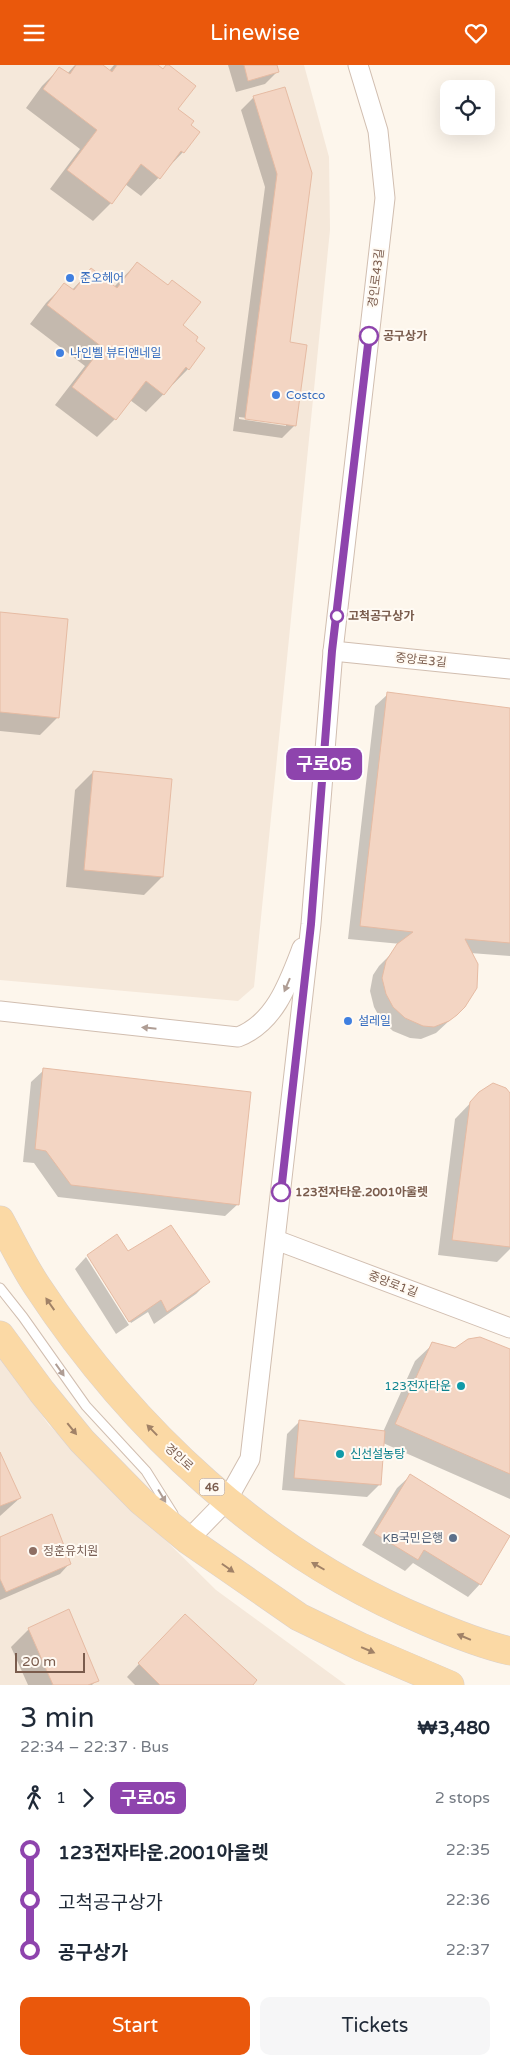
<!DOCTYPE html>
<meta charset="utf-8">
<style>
body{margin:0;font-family:"Varela Round","Noto Sans KR",sans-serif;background:#f6f6f7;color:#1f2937;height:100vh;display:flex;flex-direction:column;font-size:19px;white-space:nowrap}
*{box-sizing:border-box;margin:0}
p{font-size:16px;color:#747a83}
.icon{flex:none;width:28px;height:28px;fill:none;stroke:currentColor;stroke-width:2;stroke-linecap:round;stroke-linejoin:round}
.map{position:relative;height:1620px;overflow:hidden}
.side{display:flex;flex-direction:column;background:#fff;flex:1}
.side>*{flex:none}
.badge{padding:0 10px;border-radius:8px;font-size:18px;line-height:32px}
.tools{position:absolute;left:440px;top:15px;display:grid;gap:10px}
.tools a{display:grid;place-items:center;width:55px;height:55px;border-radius:10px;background:#fff;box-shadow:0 5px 20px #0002;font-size:25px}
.scale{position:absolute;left:15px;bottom:12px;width:70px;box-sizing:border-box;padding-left:5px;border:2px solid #7a5c4d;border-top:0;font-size:14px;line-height:18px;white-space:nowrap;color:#7a5c4d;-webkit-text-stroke:4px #fffaf3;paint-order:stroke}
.map>.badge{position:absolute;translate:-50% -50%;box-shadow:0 0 0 2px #fff}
.legs{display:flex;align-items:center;gap:8px;height:55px;padding:0 20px;font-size:16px}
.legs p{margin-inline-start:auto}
.headline{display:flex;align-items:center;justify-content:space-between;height:85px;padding:0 20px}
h1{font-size:28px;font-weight:600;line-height:38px}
.cta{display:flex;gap:10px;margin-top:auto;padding:10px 20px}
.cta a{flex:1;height:58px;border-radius:10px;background:#ea580c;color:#fff;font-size:20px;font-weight:600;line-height:58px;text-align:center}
.cta a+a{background:#f6f6f7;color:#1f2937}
ul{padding:0 20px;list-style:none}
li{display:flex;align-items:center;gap:18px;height:50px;font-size:19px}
li i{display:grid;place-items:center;width:8px;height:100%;margin:0 6px;background:currentColor}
li i::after{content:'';width:12px;height:12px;margin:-6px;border:4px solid;border-radius:50%;background:#fff}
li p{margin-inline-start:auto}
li:first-child i{background:linear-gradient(#0000 50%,currentColor 0)}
li:last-child i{background:linear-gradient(currentColor 50%,#0000 0)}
header{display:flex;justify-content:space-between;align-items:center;height:65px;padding:0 20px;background:#ea580c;color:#fff;font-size:22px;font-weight:600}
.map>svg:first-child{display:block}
</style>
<header><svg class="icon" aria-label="menu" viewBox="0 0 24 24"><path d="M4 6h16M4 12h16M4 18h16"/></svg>Linewise<svg class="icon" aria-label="heart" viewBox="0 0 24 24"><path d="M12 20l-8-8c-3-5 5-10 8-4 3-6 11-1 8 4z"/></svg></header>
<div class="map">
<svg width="510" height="1620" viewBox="0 0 510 1620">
<rect width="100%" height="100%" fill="#fdf6ec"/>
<g fill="#f5e8da">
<polygon points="0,0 304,0 329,92 330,165 254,922 238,936 0,915"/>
<polygon points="0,1293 49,1360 216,1525 346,1620 0,1620"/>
</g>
<g fill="#0003" fill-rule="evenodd">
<polygon points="75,0 101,0 109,6 114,0 155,0 176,45 183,87 141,131 125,119 111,138 93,156 50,124 80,84 26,43 42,21 60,3 67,9"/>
<polygon points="228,0 276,0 278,6 265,19 236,27"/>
<path d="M 285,23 L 289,279 L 295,360 L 282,373 L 233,366 L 265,122 L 241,45 L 253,33 ZM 239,352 L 286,358 L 286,361 L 239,354 Z"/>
<polygon points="137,198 181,261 188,304 146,347 130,335 115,354 97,372 55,340 85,301 30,259 46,238 64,220 72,225 91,205 114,222"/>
<polygon points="0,549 58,652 40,670 0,666"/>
<polygon points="388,629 510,645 510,891 470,888 464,942 436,968 421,974 410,973 393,966 381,955 374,942 370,926 373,910 379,901 401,879 348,874 375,641"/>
<polygon points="93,707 162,812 144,830 66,822 75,725"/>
<polygon points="44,1005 238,1139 225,1151 58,1132 34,1098 23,1097 31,1017"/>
<polygon points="480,1028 510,1034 510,1184 497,1197 438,1190 455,1054"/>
<polygon points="117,1171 128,1188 208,1217 196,1229 154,1259 148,1247 131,1258 89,1192 87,1192"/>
<polygon points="86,1192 129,1260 116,1269 75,1204"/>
<polygon points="433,1279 455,1285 510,1285 510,1434 383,1378 379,1420 367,1432 282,1425 287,1369 300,1356 383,1367 415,1296"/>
<polygon points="0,1390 20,1433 0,1451"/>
<polygon points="410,1411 480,1519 468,1532 413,1498 405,1506 362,1480 397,1423"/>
<polygon points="0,1474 70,1498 60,1509 0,1535"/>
<polygon points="172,1563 251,1620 135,1620 127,1612"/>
<polygon points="29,1564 97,1615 92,1620 28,1620 11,1582"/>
</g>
<g fill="#f3d5c3" stroke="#e6bba3">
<polygon points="76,0 103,0 112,7 117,0 158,0 163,4 166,0 169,0 196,21 178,44 194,56 191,60 200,67 184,88 181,86 160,114 141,99 112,139 67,105 97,65 43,24 59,2 70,9"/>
<polygon points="244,0 277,0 279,7 248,16"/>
<polygon points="285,22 312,108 290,277 307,280 296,361 245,354 277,109 253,31"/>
<polygon points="137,197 168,220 172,215 201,237 183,260 198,272 196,276 205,283 189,305 186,302 164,330 146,316 116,355 72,322 102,282 47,240 64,218 74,225 91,203 117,223"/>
<polygon points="0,547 68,554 59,653 0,647"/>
<polygon points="387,627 510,643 510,878 465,874 478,899 477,923 465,942 457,950 449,956 434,962 423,961 405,953 393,942 386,929 382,913 386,896 397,879 413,867 360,861"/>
<polygon points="93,706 172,714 163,812 84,805"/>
<polygon points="43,1003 251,1027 239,1140 71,1120 46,1086 35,1084"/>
<polygon points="493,1018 506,1023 510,1028 510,1182 452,1175 470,1037 479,1027"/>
<polygon points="171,1160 210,1217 167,1247 161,1235 129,1257 87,1190 117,1169 128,1186"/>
<polygon points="480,1272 510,1284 510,1409 395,1359 432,1277 455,1283 468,1274"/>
<polygon points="299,1355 385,1366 381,1420 294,1413"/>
<polygon points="0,1387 21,1433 0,1441"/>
<polygon points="410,1409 510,1471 481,1520 424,1485 418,1495 374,1468"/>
<polygon points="52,1449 71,1499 6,1527 0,1514 0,1472"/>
<polygon points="69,1544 99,1616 88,1620 53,1620 28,1563"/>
<polygon points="185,1549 257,1615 253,1620 160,1620 138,1598"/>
</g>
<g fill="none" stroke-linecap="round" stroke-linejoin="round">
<g stroke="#d1beb0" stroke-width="11">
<polyline id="lane" points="0,1223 23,1252 86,1341 146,1406 173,1449"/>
</g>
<g stroke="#d1beb0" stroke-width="21">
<g id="street">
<polyline points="333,586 510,604"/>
<path d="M 0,946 L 238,972 C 275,958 289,917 302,883"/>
<polyline points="276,1175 510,1263"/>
<polyline points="188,1475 227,1435 250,1394 311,859 333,586 385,133 378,66 358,0"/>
</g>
</g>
<g stroke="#dad1cd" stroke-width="29">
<g id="primary">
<path d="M 0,1155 C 12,1177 23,1200 37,1221 C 132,1365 264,1489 425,1556 C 453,1568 480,1579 510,1586"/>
<polyline points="0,1270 42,1327 82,1376 141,1436 188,1475 299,1552 361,1582 450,1620"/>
</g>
</g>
<use href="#lane" stroke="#fff" stroke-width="9"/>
<use href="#street" stroke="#fff" stroke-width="19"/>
<use href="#primary" stroke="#fbd9a5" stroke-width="28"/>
</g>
<defs><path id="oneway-solid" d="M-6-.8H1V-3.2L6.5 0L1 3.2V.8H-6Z" transform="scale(1.25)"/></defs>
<g fill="#af9d94">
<use href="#oneway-solid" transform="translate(287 920) rotate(113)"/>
<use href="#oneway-solid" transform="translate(149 963) rotate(-174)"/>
<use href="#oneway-solid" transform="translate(60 1305) rotate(55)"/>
<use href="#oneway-solid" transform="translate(162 1431) rotate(59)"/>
</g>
<g fill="#a18267">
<use href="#oneway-solid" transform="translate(50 1239) rotate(-125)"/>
<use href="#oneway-solid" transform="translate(72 1364) rotate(51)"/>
<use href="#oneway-solid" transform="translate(152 1365) rotate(-134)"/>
<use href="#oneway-solid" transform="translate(318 1501) rotate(-150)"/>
<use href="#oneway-solid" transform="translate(228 1503) rotate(35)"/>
<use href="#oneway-solid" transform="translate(464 1572) rotate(-157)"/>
<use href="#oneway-solid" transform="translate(368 1585) rotate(23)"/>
</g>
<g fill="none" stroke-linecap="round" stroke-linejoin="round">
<g stroke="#fff" stroke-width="11">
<polyline id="line-1" points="281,1127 311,859 332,586 369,271"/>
</g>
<use href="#line-1" stroke="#8e44ad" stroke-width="8"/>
</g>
<g fill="#3f7fe0" stroke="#fffaf3" stroke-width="2">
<circle cx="70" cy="213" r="5"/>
<circle cx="60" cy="288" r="5"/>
<circle cx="276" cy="330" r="5"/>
<circle cx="348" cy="956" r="5"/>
</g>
<g fill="#fff" stroke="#8e44ad" stroke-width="2.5">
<circle cx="369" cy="271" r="9"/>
<circle cx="337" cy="551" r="6"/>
<circle cx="281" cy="1127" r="9"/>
</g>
<g fill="#0f9aa8" stroke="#fffaf3" stroke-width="2">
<circle cx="461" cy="1321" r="5"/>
<circle cx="340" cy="1389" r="5"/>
</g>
<circle fill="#5c6f8a" stroke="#fffaf3" stroke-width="2" cx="453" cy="1473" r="5"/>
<circle fill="#8d6e63" stroke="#fffaf3" stroke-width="2" cx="33" cy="1486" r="5"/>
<g text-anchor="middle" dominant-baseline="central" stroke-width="4" stroke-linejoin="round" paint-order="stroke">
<rect fill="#fffaf3" stroke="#a28b7f" stroke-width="1" x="199.5" y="1413.5" width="25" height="17" rx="4"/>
<g font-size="11" font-weight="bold" fill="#7a5c4d">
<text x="212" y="1422">46</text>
</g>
<g font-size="12" fill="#366cbe" stroke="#fffaf3" text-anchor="start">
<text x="80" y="213">준오헤어</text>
<text x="70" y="288">나인벨 뷰티앤네일</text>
<text x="286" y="330">Costco</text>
<text x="358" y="956">설레일</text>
</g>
<g font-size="12" fill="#7a5c4d" stroke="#fffaf3">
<text transform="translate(376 213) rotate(-83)">경인로43길</text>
<text transform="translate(421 595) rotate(6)">중앙로3길</text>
<text transform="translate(393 1219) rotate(21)">중앙로1길</text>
<text transform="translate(179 1392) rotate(42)">경인로</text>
</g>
<g font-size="12" font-weight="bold" fill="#7a5c4d" stroke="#fffaf3" text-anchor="start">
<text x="383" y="271">공구상가</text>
<text x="348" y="551">고척공구상가</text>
<text x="295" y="1127">123전자타운.2001아울렛</text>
</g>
<g font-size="12" fill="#0d838f" stroke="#fffaf3" text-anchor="end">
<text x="451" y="1321">123전자타운</text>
<text x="350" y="1389" text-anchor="start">신선설농탕</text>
</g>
<g font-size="12" fill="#4e5e75" stroke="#fffaf3" text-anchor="end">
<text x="443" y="1473">KB국민은행</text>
</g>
<g font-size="12" fill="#785e54" stroke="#fffaf3" text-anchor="start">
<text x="43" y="1486">정훈유치원</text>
</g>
</g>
</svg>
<div class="tools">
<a><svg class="icon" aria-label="locate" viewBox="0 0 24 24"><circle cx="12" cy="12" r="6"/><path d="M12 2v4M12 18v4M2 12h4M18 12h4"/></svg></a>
</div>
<div class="scale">20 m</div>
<b class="badge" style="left:324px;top:699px;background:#8e44ad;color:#fff">구로05</b>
</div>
<section class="side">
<div class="headline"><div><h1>3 min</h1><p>22:34 – 22:37 · Bus</p></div><b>₩3,480</b></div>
<div class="legs"><svg class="icon" aria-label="walk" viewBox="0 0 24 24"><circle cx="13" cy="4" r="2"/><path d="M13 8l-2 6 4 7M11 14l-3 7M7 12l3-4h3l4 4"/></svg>1<svg class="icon" aria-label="forward" viewBox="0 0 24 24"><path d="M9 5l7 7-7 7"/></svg><b class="badge" style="background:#8e44ad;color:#fff">구로05</b><p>2 stops</p></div>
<ul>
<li><i style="color:#8e44ad"></i><b>123전자타운.2001아울렛</b><p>22:35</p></li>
<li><i style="color:#8e44ad"></i><span>고척공구상가</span><p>22:36</p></li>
<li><i style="color:#8e44ad"></i><b>공구상가</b><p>22:37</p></li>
</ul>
<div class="cta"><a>Start</a><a>Tickets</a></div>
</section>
